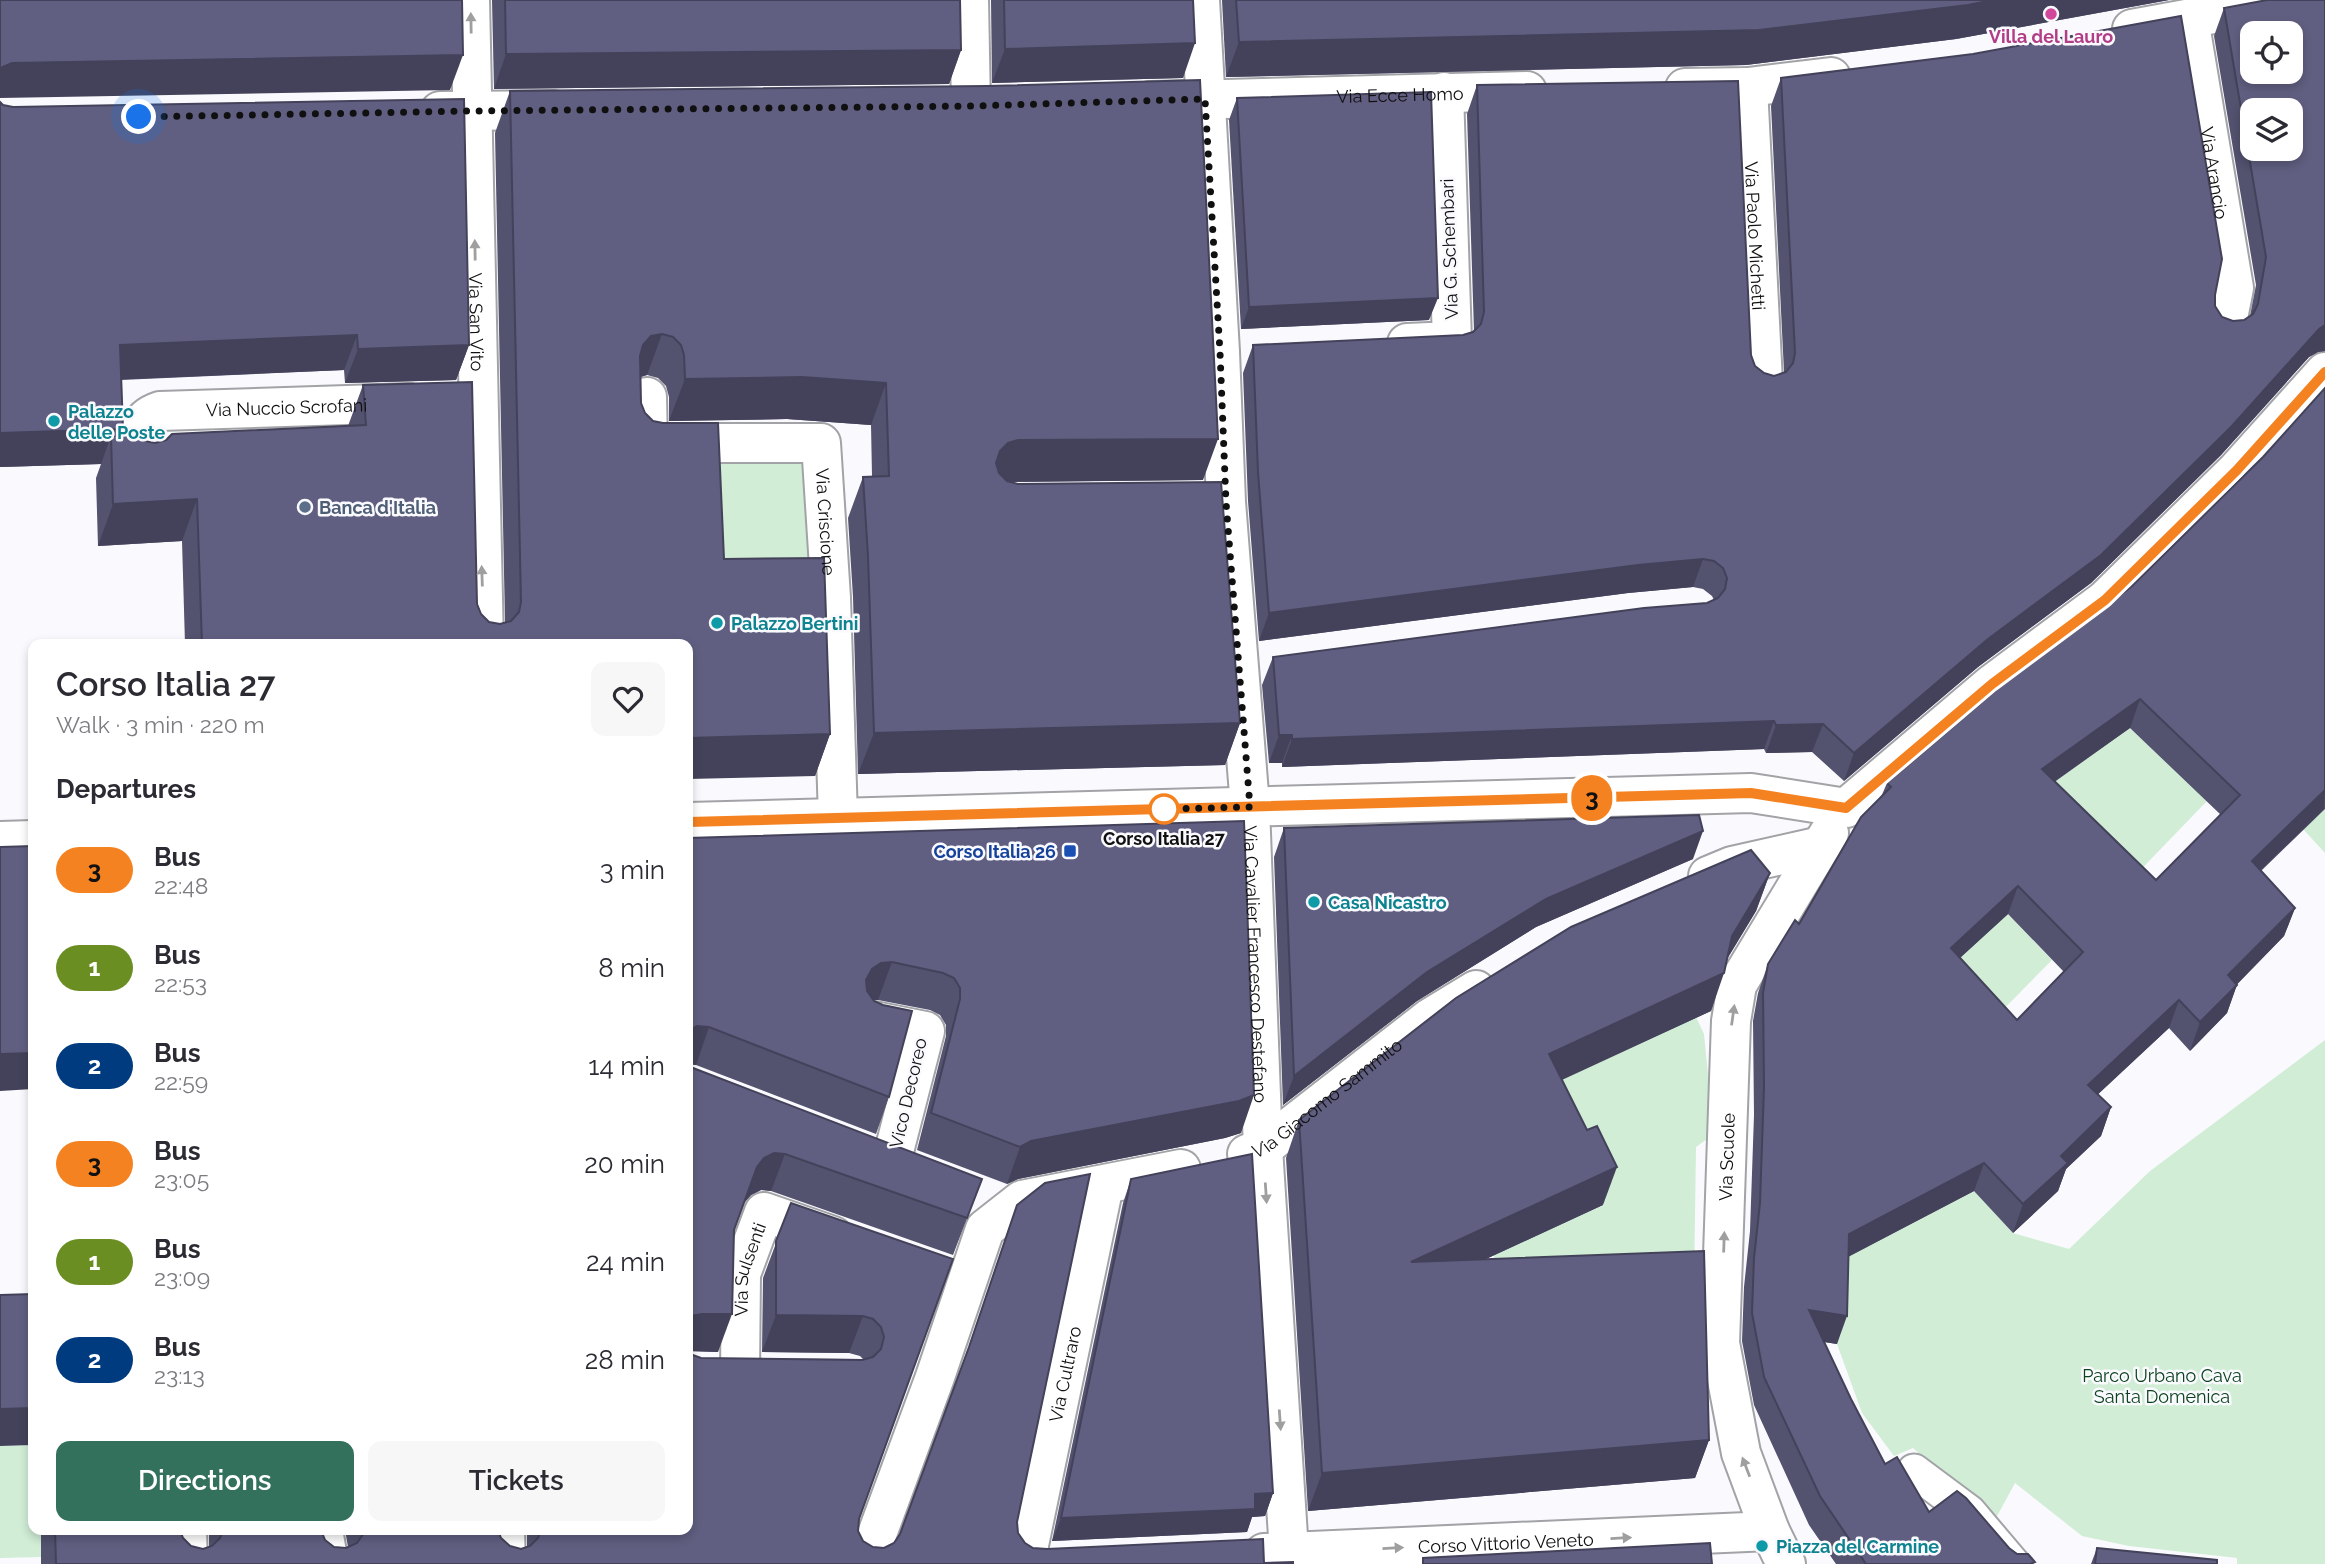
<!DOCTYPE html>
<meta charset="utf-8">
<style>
body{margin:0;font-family:Raleway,sans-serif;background:#f7f7f7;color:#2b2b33;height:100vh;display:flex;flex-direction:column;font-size:26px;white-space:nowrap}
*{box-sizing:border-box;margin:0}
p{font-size:23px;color:#7c7c81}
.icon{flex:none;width:38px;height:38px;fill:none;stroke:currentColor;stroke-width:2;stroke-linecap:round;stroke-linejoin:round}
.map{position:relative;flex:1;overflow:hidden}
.drawer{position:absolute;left:28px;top:639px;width:665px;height:896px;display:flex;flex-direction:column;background:#fff;border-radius:14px;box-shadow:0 4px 10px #0003}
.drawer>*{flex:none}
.badge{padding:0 14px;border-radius:23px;font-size:24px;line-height:46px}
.tools{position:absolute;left:2240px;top:21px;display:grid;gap:14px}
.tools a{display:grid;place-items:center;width:63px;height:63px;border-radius:14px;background:#fff;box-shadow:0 4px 10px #0003;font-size:35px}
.you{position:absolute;width:35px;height:35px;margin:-18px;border:5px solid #fff;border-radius:50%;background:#1a73e8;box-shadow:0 0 0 10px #1a73e833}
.map>.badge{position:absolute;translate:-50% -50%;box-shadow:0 0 0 4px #fff}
h2{padding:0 28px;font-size:26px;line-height:63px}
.round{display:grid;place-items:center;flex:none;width:74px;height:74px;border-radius:14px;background:#f7f7f7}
.summary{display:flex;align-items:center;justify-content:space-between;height:119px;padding:0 28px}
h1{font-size:33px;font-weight:600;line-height:52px}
.primary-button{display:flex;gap:14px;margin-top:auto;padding:14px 28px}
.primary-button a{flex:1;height:80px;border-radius:14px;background:#34715d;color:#fff;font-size:28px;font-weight:600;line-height:80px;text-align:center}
.primary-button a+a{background:#f7f7f7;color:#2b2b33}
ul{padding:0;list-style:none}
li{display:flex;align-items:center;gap:21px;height:98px;padding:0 28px}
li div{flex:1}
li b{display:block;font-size:26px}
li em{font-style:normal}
li .badge{min-width:77px;font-weight:700;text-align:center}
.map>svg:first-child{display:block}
</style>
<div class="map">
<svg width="2325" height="1564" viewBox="0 0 2325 1564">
<rect width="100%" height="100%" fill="#fafafe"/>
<g fill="#d1edd6">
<polygon points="816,459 822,600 709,600 703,461"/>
<polygon points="2130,728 2207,801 2124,887 2033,797"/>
<polygon points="2324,809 2325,809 2325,853 2303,829"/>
<polygon points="1998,904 2052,960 1987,1026 1940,976"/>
<polygon points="1696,1017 1704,1034 1714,1134 1696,1147 1694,1288 1498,1297 1493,1244 1511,1247 1604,1205 1583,1165 1536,1092"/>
<polygon points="2325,1040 2325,1564 2237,1564 2237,1558 2129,1546 2082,1536 2015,1483 1995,1520 1913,1448 1894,1456 1862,1413 1837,1344 1839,1250 1867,1247 1930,1214 1965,1181 2013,1233 2069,1249 2150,1171"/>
<polygon points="33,1445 33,1530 41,1530 41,1557 0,1558 0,1446"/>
</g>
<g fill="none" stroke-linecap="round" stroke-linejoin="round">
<g stroke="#a2a3a6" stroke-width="37">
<polyline id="lane" points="1914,1471 1969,1512 2013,1564"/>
</g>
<g stroke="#a2a3a6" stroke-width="42">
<g id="street">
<polyline points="969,0 971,106"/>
<path id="s1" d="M 1200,0 L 1220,352 L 1226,502 L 1250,807 L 1263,1148 L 1289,1552"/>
<path id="s2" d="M 2189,19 L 2234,288 L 2226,328"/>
<polyline points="2132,29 2289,0"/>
<path id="s3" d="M 1748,87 L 1763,382"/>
<polyline points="1685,88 1748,87 1831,77"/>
<path id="s4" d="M 1150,101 L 1527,91"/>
<polyline points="440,111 554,110"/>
<polyline points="1407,343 1452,341 1444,92"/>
<path id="s5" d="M 647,397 L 648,443 L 821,443 L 831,598 L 838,818"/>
<path id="s6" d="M 139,463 C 138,439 133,420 160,411 L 409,403"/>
<polyline points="1708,876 1732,866 1821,846"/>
<polyline points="874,1021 925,1031 891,1163"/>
<path id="s7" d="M 1247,1154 L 1263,1148 L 1430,1018 L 1476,990"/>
<path id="s8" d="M 740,1373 L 741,1274 L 764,1212 L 833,1236"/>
<polyline points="187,1530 188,1564"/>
<polyline points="323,1530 329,1564"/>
<path id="s9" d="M 1264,1553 L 1770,1531"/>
<polyline points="866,1564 935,1377 985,1229 1022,1200 1181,1169"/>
<path id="s10" d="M 1025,1564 L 1104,1185"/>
<path id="s11" d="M 1786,1564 L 1770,1531 L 1741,1453 L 1720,1343 L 1731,1021 L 1737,985 L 1829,833"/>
</g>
</g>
<g stroke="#a2a3a6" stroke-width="42">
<g id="secondary">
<path id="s12" d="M 470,0 L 484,644"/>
<polyline points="688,822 1751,793 1846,808 1992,684 2105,600 2237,470 2325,372"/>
<polyline points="0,841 33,840"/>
<polyline points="505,1530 506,1564"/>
</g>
</g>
<use href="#lane" stroke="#fff" stroke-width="33"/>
<use href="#street" stroke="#fff" stroke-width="38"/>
<use href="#secondary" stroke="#fff" stroke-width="38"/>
</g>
<g fill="#53526f" fill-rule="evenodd">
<polygon points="492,0 960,0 961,50 949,84 494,89"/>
<polygon points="991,0 1193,0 1183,78 992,83"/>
<polygon points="1222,0 2169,0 1956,39 1746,65 1226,77"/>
<polygon points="2325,0 2325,351 2318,352 2309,357 2221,455 2091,583 1978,667 1844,781 1812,752 1766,753 1764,749 1282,767 1282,763 1269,763 1262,685 1273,657 1707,603 1714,600 1712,596 1703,589 1693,587 1628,593 1259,641 1248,501 1243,373 1253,345 1463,335 1474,331 1467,114 1477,85 1751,355 1755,366 1764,373 1774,376 1784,372 1771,106 1781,78 2215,295 2215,306 2222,317 2233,321 2244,320 2250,316 2256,285 2214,36 2224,8"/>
<polygon points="510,91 1203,480 1011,482 1240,723 1225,765 858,774 853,597 848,518 863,477 872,476 871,425 787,419 669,421 669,397 666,386 658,378 647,375 641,377 641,403 645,413 724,559 830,734 815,776 688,644 185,644 182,541 98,546 96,478 101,464 0,467 0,102 3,105 469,345 456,380 345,383 344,370 121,380 123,429 120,436 155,443 348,426 363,385 477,604 481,614 489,622 500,624 505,622 495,133"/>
<polygon points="1237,98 1429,320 1241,329 1229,120"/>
<path d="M 2325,388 L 2325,809 L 2261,871 L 2295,908 L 2284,936 L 2237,984 L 2227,1013 L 2190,1051 L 2169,1028 L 2098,1094 L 2111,1107 L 2101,1136 L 2066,1169 L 2058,1191 L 2013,1233 L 1974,1191 L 1848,1257 L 1837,1344 L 1824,1342 L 1851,1399 L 1885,1464 L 1929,1512 L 2009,1548 L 2034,1564 L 1836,1564 L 1809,1525 L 1754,1405 L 1742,1341 L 1744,1287 L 1750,1231 L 1754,1115 L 1753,1021 L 1758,993 L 1768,964 L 1799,924 L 1881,797 L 1887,783 L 2131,587 L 2263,457 ZM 2130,728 L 2221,815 L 2156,880 L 2054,781 ZM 2008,914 L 2064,972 L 2017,1020 L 1960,958 Z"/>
<polygon points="1244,821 1241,1133 1225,1138 1018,1179 1007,1184 917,1150 946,1036 946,1025 940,1015 930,1010 878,1000 873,1000 889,1097 876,1134 696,1065 688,1064 693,1068 982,1179 953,1255 771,1191 761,1190 751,1195 743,1204 734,1230 718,1352 688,1351 688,838"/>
<polygon points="1284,828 1693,859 1536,927 1417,1001 1283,1105 1274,857"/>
<polygon points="1770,873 1756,911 1727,959 1711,1011 1562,1079 1603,1205 1486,1259 1709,1440 1695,1478 1308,1511 1286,1158 1299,1120"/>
<polygon points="1131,1179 1273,1493 1265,1516 1252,1517 1247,1532 1052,1541 1123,1203"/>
<polygon points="791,1203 953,1259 859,1519 858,1531 863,1541 873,1547 884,1548 894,1543 900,1534 958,1378 1017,1205 1017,1522 1018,1533 1025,1543 1033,1548 1264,1563 1293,1564 41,1564 41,1530 180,1530 183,1538 191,1546 203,1549 209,1547 209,1530 321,1530 325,1540 334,1547 346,1548 348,1547 345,1530 498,1530 501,1538 510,1546 521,1549 527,1547 527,1530 688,1530 690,1354 701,1358 863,1359 860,1356 849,1353 762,1352 763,1278"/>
<polygon points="2097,1548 2217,1564 2091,1564"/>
</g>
<g fill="#43425a">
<polygon points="1993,0 2169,0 1956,39 1746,65 1226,77 1239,42"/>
<polygon points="1195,43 1183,78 992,83 1005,49"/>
<polygon points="961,50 949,84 494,89 506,54"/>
<polygon points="463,55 450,90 0,98 0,68 12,63"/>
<polygon points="1438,298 1429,320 1241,329 1249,307"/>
<polygon points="2325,325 2325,351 2318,352 2309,357 2221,455 2091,583 1978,667 1844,781 1854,753 2319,329"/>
<polygon points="662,334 647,375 636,378 643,345 651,336"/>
<polygon points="357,335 344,370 107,380 120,345"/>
<polygon points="469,345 456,380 345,383 358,349"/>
<polygon points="802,377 886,383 871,425 787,419 669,421 685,379"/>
<polygon points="123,429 112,460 111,436 101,464 0,467 0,433"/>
<polygon points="1218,439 1203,480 1003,482 984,493 1000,451 1008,443 1018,440"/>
<polygon points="197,499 182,541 98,546 113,504"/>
<polygon points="1703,559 1693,587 1628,593 1259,641 1269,613 1638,565"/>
<polygon points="2140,699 2130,728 2032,798 2042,769"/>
<polygon points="1774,721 1764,749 1282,767 1292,739"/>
<polygon points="1240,723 1225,765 858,774 874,733"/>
<polygon points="1823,724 1812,752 1766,753 1776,725"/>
<polygon points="830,734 815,776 688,779 688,738"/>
<polygon points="1279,735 1292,735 1282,763 1269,763"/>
<polygon points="2325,790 2324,809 2241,889 2252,861"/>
<polygon points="1703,831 1693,859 1536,927 1417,1001 1283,1105 1294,1076 1427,972 1546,899"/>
<polygon points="1770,873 1756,911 1718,974 1732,936"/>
<polygon points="2018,886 2008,914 1940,976 1951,948"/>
<polygon points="2295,908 2284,936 2218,1004 2228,975"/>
<polygon points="892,962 878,1000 868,1000 866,980 872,969 881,963"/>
<polygon points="1724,973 1711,1011 1536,1092 1549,1054"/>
<polygon points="2237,985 2227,1013 2190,1051 2200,1022"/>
<polygon points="2179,1000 2169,1028 2078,1113 2088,1085"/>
<polygon points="697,1026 709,1027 696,1065 688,1064 688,1031"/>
<polygon points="33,1053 33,1089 0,1091 0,1054"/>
<polygon points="1254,1095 1241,1133 1225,1138 1018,1179 1007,1184 1020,1147 1031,1141"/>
<polygon points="2111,1107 2101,1136 2066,1169 2058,1191 2013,1233 2023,1204 2061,1156"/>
<polygon points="774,1153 785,1154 771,1191 761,1190 751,1195 743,1204 757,1167 764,1158"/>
<polygon points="1984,1163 1974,1191 1838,1262 1849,1234"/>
<polygon points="1617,1167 1603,1205 1397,1300 1411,1262"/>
<polygon points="1809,1310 1847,1316 1837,1344 1799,1338"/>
<polygon points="702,1314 732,1314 718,1352 688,1351 688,1320 691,1316"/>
<polygon points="776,1315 863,1316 849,1353 762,1352"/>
<polygon points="33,1408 33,1445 0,1446 0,1409"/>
<polygon points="1709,1440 1695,1478 1308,1511 1322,1473"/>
<polygon points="1273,1493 1265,1516 1252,1517 1247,1532 1052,1541 1061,1518"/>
</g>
<g fill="#605f81" stroke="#43425a" stroke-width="2" fill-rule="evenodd">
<polygon points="0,0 462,0 463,55 12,63 0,68"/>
<polygon points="505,0 960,0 961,50 506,54"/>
<polygon points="1004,0 1193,0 1195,43 1005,49"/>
<polygon points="1236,0 1993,0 1968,5 1759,30 1239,42"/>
<path d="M 2267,0 L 2325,0 L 2325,325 L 2319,329 L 2231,427 L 2101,555 L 1988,639 L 1854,753 L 1823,724 L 1776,725 L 1774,721 L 1292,739 L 1292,735 L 1279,735 L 1273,657 L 1644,608 L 1707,603 L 1718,598 L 1725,589 L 1727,578 L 1723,568 L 1714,561 L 1703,559 L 1638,565 L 1269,613 L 1258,472 L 1253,345 L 1463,335 L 1473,332 L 1481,324 L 1484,312 L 1477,85 L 1738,81 L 1751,355 L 1755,366 L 1764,373 L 1774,376 L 1786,372 L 1793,363 L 1795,353 L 1781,78 L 1973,54 L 2181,16 L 2222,259 L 2215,295 L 2215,306 L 2222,317 L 2233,321 L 2244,320 L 2253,314 L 2258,304 L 2266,257 L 2224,8 ZM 2252,33 L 2291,33 L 2291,72 L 2252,72 ZM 2252,110 L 2291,110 L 2291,149 L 2252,149 Z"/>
<polygon points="1200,80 1218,439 1018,440 1008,443 1000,451 996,463 999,473 1007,481 1018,484 1221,482 1240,723 874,733 868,556 863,477 889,476 886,383 802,377 685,379 684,355 681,345 673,337 662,334 651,336 643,345 640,356 641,403 645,413 653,421 663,423 718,423 724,559 824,558 830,734 688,738 688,644 202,644 197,499 113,504 111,436 138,435 145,441 155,443 166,440 172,434 366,425 363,385 472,382 477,604 481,614 489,622 500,624 511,621 519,612 521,602 510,91 987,86"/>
<polygon points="1431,92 1438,298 1249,307 1237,98"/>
<polygon points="464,99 469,345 358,349 357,335 120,345 123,429 0,433 0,102 3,105 13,107"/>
<path d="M 2325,388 L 2325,790 L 2252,861 L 2295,908 L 2228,975 L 2237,985 L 2200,1022 L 2179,1000 L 2088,1085 L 2111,1107 L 2061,1156 L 2068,1163 L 2023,1204 L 1984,1163 L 1849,1234 L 1847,1316 L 1809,1310 L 1851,1399 L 1885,1464 L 1897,1457 L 1929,1512 L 1957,1491 L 1966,1498 L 2009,1548 L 2017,1554 L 2028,1554 L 2035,1562 L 2030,1564 L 1866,1564 L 1820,1496 L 1764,1377 L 1752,1313 L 1754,1258 L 1760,1203 L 1764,1087 L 1763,993 L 1768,964 L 1795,920 L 1799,924 L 1861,817 L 1891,787 L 1887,783 L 2016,673 L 2131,587 L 2263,457 ZM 2140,699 L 2240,795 L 2156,880 L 2042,769 ZM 2018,886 L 2083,952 L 2017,1020 L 1951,948 Z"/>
<polygon points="1699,815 1703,831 1546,899 1427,972 1294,1076 1284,828"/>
<polygon points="1244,821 1254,1095 1239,1101 1031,1141 1020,1147 931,1113 960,999 960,988 954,978 943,973 892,962 881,963 872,969 866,980 867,991 874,1001 883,1005 912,1011 889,1097 709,1027 697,1026 688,1031 688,838"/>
<polygon points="33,846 33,1053 0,1054 0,847"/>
<polygon points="1751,850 1770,873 1732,936 1724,973 1549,1054 1587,1130 1597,1126 1617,1167 1411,1262 1704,1251 1709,1440 1322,1473 1299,1120 1456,998 1571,927"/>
<polygon points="688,1064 693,1068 982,1179 967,1218 785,1154 774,1153 764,1158 757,1167 734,1230 732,1314 702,1314 691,1316 688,1320"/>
<polygon points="1252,1154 1273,1493 1255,1494 1255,1509 1061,1518 1131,1179"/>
<polygon points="1090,1174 1017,1522 1018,1533 1025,1543 1033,1548 1047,1549 1263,1539 1264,1563 1293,1562 1293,1564 56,1564 55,1530 180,1530 183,1538 191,1546 203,1549 212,1546 220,1538 223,1530 321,1530 325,1540 334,1547 346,1548 357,1543 363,1534 364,1530 498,1530 501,1538 510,1546 521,1549 530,1546 538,1538 541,1530 688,1530 688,1352 690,1354 701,1358 862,1360 873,1357 881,1349 884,1337 881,1327 873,1319 863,1316 776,1315 776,1241 791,1203 953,1259 859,1519 858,1531 863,1541 873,1547 884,1548 894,1543 900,1534 969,1347 1017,1205 1045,1183"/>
<polygon points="33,1294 33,1408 0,1409 0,1295"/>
<polygon points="1710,1543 1712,1564 1423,1564 1423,1558"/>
<polygon points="2097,1548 2217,1560 2217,1564 2095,1564"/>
</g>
<defs><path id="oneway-solid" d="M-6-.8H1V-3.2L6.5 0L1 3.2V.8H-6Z" transform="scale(1.75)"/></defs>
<g fill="#9f9fa0">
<use href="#oneway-solid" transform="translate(471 23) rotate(-91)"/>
<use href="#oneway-solid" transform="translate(475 250) rotate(-91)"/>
<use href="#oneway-solid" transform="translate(482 576) rotate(-92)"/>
<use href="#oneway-solid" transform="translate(1733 1015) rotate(-82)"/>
<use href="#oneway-solid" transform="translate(1266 1193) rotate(86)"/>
<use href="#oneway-solid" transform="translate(1724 1242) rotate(-88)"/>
<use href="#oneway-solid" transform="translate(1280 1420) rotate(86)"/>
<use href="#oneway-solid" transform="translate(1746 1467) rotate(-111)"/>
<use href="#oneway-solid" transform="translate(1621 1538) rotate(-3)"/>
<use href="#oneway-solid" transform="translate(1393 1548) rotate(-3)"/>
</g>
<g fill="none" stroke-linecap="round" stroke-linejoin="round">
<g stroke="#fff" stroke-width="16">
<polyline id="line" points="688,822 1751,793 1846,808 1992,684 2105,600 2237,470 2325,372"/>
</g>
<use href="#line" stroke="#f58220" stroke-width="10"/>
<polyline stroke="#101011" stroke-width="7" stroke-dasharray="0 12.6" points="139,117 473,111 971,106 1205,99 1220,352 1226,502 1250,807 1164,809"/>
</g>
<circle fill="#d1479c" stroke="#fafafe" stroke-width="2.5" cx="2051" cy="14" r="7"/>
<g fill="#0f9aa8" stroke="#fafafe" stroke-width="2.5">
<circle cx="54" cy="421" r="7"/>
<circle cx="717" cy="623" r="7"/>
<circle cx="1314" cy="902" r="7"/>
<circle cx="1762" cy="1546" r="7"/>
</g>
<circle fill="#5c6f8a" stroke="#fafafe" stroke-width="2.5" cx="305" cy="507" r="7"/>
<circle fill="#fff" stroke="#f58220" stroke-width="3.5" cx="1164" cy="809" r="14"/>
<rect fill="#1a4fb4" stroke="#fafafe" stroke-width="2.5" x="1063" y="844" width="14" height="14" rx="3.5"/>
<g text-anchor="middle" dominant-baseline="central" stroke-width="5" stroke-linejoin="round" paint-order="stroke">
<g font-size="18" font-weight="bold" fill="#b23c85" stroke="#fafafe">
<text x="2051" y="36">Villa del Lauro</text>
</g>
<g font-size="18" fill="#101011" stroke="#fafafe">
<text stroke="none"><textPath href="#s4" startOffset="250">Via Ecce Homo</textPath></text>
<text stroke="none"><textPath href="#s2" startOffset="156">Via Arancio</textPath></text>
<text stroke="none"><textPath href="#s3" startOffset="149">Via Paolo Michetti</textPath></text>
<text transform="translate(1449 249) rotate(-92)">Via G. Schembari</text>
<text stroke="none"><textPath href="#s12" startOffset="322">Via San Vito</textPath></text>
<text stroke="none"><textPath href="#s6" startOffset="189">Via Nuccio Scrofani</textPath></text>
<text stroke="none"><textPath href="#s5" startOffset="298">Via Criscione</textPath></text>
<text stroke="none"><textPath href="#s1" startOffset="966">Via Cavalier Francesco Destefano</textPath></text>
<text transform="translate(908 1093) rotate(-77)">Vico Decoreo</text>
<text stroke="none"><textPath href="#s7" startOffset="98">Via Giacomo Sammito</textPath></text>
<text stroke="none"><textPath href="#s11" startOffset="418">Via Scuole</textPath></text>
<text stroke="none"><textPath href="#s8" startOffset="105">Via Sulsenti</textPath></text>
<text stroke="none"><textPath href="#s10" startOffset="194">Via Cultraro</textPath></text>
<text stroke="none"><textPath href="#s9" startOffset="242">Corso Vittorio Veneto</textPath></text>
</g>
<g font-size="18" font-weight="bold" fill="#0d838f" stroke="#fafafe" text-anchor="start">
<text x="68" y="411">Palazzo<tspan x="68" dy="21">delle Poste</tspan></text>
<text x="731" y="623">Palazzo Bertini</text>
<text x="1328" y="902">Casa Nicastro</text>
<text x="1776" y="1546">Piazza del Carmine</text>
</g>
<g font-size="18" font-weight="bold" fill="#4e5e75" stroke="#fafafe" text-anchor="start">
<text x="319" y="507">Banca d'Italia</text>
</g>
<g font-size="18" font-weight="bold" fill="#101011" stroke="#fafafe">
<text x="1164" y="838">Corso Italia 27</text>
</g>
<g font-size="18" font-weight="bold" fill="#164399" stroke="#fafafe" text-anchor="end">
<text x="1056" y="851">Corso Italia 26</text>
</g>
<g font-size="18" fill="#0a421d" stroke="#fafafe">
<text x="2162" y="1375">Parco Urbano Cava<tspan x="2162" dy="21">Santa Domenica</tspan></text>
</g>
</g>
</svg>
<div class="tools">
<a><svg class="icon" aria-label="locate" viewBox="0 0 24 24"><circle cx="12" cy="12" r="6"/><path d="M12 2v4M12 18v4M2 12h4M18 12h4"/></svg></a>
<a><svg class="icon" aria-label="layers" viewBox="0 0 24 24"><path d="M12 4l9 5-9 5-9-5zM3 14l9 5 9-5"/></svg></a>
</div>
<div class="you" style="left:139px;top:117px"></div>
<b class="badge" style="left:1592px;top:798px;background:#f58220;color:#111">3</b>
<section class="drawer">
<div class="summary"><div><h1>Corso Italia 27</h1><p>Walk · 3 min · 220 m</p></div><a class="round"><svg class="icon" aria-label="heart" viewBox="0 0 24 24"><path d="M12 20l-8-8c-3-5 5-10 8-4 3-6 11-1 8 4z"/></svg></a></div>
<h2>Departures</h2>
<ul>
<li><span class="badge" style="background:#f58220;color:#111">3</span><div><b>Bus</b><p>22:48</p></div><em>3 min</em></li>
<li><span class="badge" style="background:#6b8e23;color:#fff">1</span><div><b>Bus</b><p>22:53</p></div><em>8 min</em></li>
<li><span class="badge" style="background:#003b80;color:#fff">2</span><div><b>Bus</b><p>22:59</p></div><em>14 min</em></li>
<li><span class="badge" style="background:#f58220;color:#111">3</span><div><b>Bus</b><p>23:05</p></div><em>20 min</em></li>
<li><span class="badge" style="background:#6b8e23;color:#fff">1</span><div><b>Bus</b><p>23:09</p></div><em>24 min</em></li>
<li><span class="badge" style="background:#003b80;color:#fff">2</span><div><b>Bus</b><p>23:13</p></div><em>28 min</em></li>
</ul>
<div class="primary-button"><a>Directions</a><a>Tickets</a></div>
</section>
</div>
